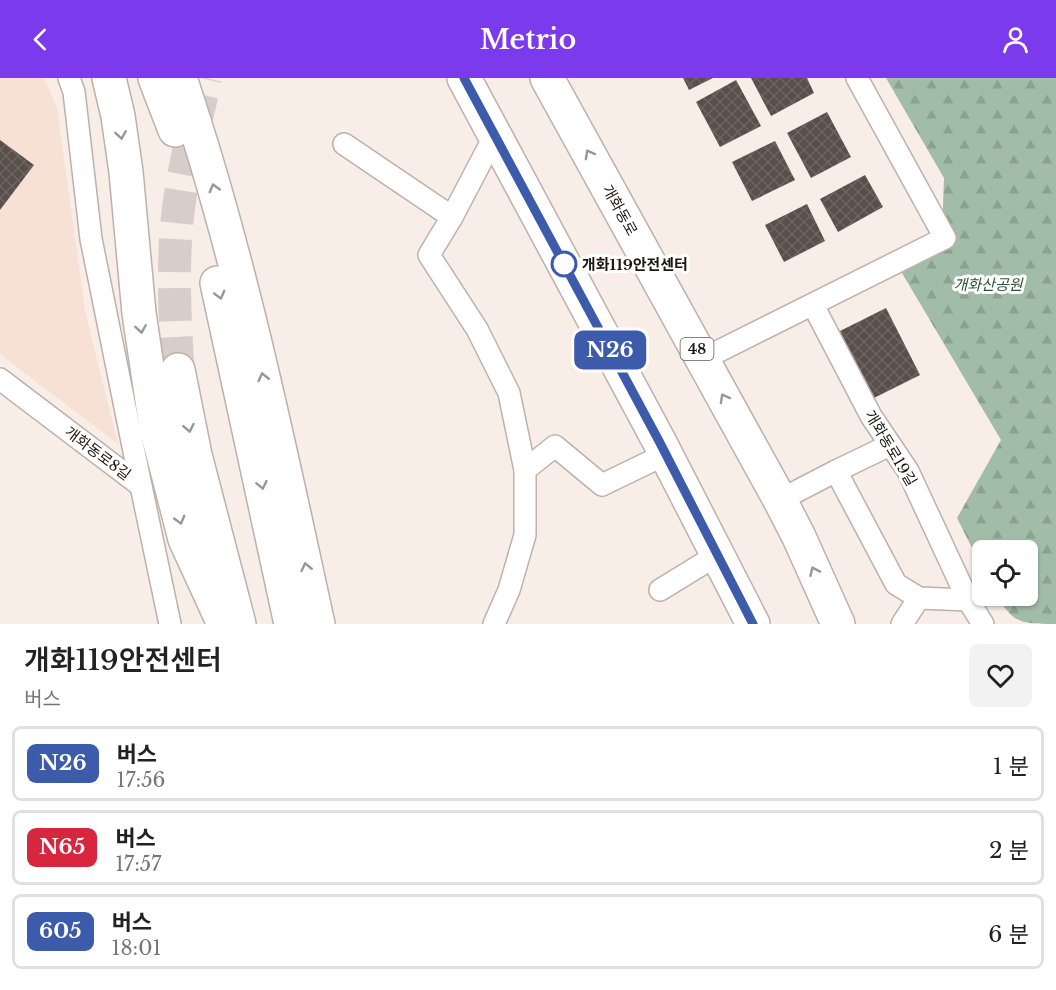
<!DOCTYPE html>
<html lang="ko">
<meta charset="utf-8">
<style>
body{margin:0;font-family:"Libre Baskerville","Noto Sans KR",serif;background:#f2f2f2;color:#222;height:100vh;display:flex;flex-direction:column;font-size:22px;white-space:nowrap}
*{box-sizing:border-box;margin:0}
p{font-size:20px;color:#767676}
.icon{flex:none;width:33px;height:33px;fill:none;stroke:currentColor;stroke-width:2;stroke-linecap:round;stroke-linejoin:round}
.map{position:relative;height:546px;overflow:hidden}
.panel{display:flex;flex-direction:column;background:#fff;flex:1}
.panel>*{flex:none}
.badge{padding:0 12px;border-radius:9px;font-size:21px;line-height:39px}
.buttons{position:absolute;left:972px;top:462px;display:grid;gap:12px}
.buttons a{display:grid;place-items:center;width:66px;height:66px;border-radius:9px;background:#fff;box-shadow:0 2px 4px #0004;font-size:30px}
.map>.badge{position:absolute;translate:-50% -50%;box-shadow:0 0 0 3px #fff}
.round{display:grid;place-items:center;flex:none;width:63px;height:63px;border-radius:9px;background:#f2f2f2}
.overview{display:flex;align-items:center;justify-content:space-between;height:102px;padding:0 24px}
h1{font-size:28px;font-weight:600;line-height:45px}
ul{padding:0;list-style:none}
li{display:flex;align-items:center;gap:18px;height:75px;margin:0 12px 9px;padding:0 12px;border:3px solid #e0e0e0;border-radius:9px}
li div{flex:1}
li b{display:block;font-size:22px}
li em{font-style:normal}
li .badge{min-width:66px;font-weight:700;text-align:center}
header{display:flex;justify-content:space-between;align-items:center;height:78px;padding:0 24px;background:#7c3aed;color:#fff;font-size:27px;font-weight:600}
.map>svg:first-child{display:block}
</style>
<header><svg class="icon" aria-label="back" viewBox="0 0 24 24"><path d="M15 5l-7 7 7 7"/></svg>Metrio<svg class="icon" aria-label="person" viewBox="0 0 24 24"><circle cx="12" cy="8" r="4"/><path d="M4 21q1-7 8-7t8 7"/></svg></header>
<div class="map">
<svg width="1056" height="546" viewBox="0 0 1056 546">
<defs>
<pattern id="forest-firs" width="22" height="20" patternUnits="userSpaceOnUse" patternTransform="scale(1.5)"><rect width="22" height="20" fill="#a2bda7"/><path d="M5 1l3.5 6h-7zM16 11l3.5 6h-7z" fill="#8ba28f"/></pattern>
<pattern id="building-cross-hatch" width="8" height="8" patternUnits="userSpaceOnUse" patternTransform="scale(1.5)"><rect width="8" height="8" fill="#5a504b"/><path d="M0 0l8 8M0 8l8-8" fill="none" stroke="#6d6561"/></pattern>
</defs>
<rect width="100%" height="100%" fill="#f9ede7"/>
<polygon fill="#f7e1d4" points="0,0 44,0 57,30 85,233 118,366 0,276"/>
<path fill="url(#forest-firs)" d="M 886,0 L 1056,0 L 1056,546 C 1021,546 1014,546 997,518 L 1028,518 L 1028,472 L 982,472 L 982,490 L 957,440 L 1001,362 L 899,190 L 942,156 L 944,100 Z"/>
<g fill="url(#building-cross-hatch)">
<polygon points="683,0 713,0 689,12"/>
<polygon points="751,0 807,0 814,15 771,38"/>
<polygon points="736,2 761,48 720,69 696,24"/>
<polygon points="827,34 851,79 811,100 787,55"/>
<polygon points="0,62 34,87 0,132"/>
<polygon points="775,63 795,102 752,123 732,84"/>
<polygon points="865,97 883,129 838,154 820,121"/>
<polygon points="807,126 825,163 784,184 765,147"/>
<polygon points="886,230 920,297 872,321 838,254"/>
</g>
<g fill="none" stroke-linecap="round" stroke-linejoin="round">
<path stroke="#d8cdc8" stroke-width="33" stroke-dasharray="33 16" stroke-linecap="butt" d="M 178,292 C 175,246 173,201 176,154 C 180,102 194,50 206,0"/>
<g stroke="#bdb1ab" stroke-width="24">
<g id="minor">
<polyline points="69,0 74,14 91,161 141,408"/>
<polyline points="495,57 452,139 429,177 477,251 509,315 525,392"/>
<polyline points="344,66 452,139"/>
<polyline points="813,227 871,338 908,393 968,522 983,546"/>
<polyline points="703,281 945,160 857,0"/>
<polyline points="0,301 141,408 170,546"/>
<polyline points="836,393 890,367"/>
<polyline points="780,422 836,393 896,506 919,520 968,522"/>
<polyline points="660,512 717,477"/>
<polyline points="494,546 509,512 525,457 525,392 555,368 602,407 666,376"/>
<polyline points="902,546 919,520"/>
</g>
</g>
<g stroke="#bdb1ab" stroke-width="36">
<g id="primary">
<polyline points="464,0 659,363 753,546"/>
<polyline points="547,0 780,422 799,459 838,546"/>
<polyline points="178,292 195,377 239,546"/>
</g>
</g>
<g stroke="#bdb1ab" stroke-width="36">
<g id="motorway">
<polyline points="109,0 118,38 126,94 139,235 156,349 185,461 224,546"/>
<polyline points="155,0 175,52"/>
<path d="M 180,0 C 240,178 278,363 318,546"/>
<polyline points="217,205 291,546"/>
</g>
</g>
<use href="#minor" stroke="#fff" stroke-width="21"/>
<use href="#primary" stroke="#fff" stroke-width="33"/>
<use href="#motorway" stroke="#fff" stroke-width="33"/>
</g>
<defs><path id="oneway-chevron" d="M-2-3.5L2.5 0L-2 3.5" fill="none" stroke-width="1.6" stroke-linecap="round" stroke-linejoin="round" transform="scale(1.5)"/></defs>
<g stroke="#989796">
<use href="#oneway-chevron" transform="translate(121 57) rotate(81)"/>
<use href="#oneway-chevron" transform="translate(589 76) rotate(-119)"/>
<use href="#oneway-chevron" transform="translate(214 110) rotate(-105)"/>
<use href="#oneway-chevron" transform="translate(220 217) rotate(75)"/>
<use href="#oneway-chevron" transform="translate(141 251) rotate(81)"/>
<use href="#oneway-chevron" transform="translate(263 299) rotate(-103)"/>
<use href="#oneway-chevron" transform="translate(724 320) rotate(-119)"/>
<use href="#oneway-chevron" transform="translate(189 350) rotate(79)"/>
<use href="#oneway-chevron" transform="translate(262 407) rotate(78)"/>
<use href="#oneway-chevron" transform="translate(180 442) rotate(75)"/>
<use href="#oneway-chevron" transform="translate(306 489) rotate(-103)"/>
<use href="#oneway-chevron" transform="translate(814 493) rotate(-114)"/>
</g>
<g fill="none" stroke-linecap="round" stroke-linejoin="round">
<g stroke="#fff" stroke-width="14">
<polyline id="line" points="464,0 659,363 753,546"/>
</g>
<use href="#line" stroke="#3d5bab" stroke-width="9"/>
</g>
<circle fill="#fff" stroke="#3d5bab" stroke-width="3" cx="564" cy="186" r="12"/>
<g text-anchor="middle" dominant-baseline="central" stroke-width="6" stroke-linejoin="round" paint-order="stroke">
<rect fill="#fff" stroke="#5f5d5b" stroke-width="1.5" x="680.5" y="260" width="33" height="22" rx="4.5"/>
<g font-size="14" font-weight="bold" fill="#1b1715">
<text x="697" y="271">48</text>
</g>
<g font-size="15" fill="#1b1715" stroke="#fff">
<text transform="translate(620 132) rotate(61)">개화동로</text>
<text transform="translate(891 370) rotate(59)">개화동로19길</text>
<text transform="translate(98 375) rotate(37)">개화동로8길</text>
</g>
<g font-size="15" font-weight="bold" fill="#1b1715" stroke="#fff" text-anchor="start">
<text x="582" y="186">개화119안전센터</text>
</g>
<g font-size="15" font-style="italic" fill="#2a5535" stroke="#fff">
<text x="988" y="206">개화산공원</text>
</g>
</g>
</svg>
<div class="buttons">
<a><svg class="icon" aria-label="locate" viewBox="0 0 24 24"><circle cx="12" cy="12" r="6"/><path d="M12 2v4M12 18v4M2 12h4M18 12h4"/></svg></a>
</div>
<b class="badge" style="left:610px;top:272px;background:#3d5bab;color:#fff">N26</b>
</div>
<section class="panel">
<div class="overview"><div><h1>개화119안전센터</h1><p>버스</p></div><a class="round"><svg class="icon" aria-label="heart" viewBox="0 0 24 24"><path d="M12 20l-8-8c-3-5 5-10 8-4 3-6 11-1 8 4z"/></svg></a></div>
<ul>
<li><span class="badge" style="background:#3d5bab;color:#fff">N26</span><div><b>버스</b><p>17:56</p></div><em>1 분</em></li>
<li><span class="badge" style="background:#d7263d;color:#fff">N65</span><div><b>버스</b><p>17:57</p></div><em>2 분</em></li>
<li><span class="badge" style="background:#3d5bab;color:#fff">605</span><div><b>버스</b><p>18:01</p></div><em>6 분</em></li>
</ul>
</section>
